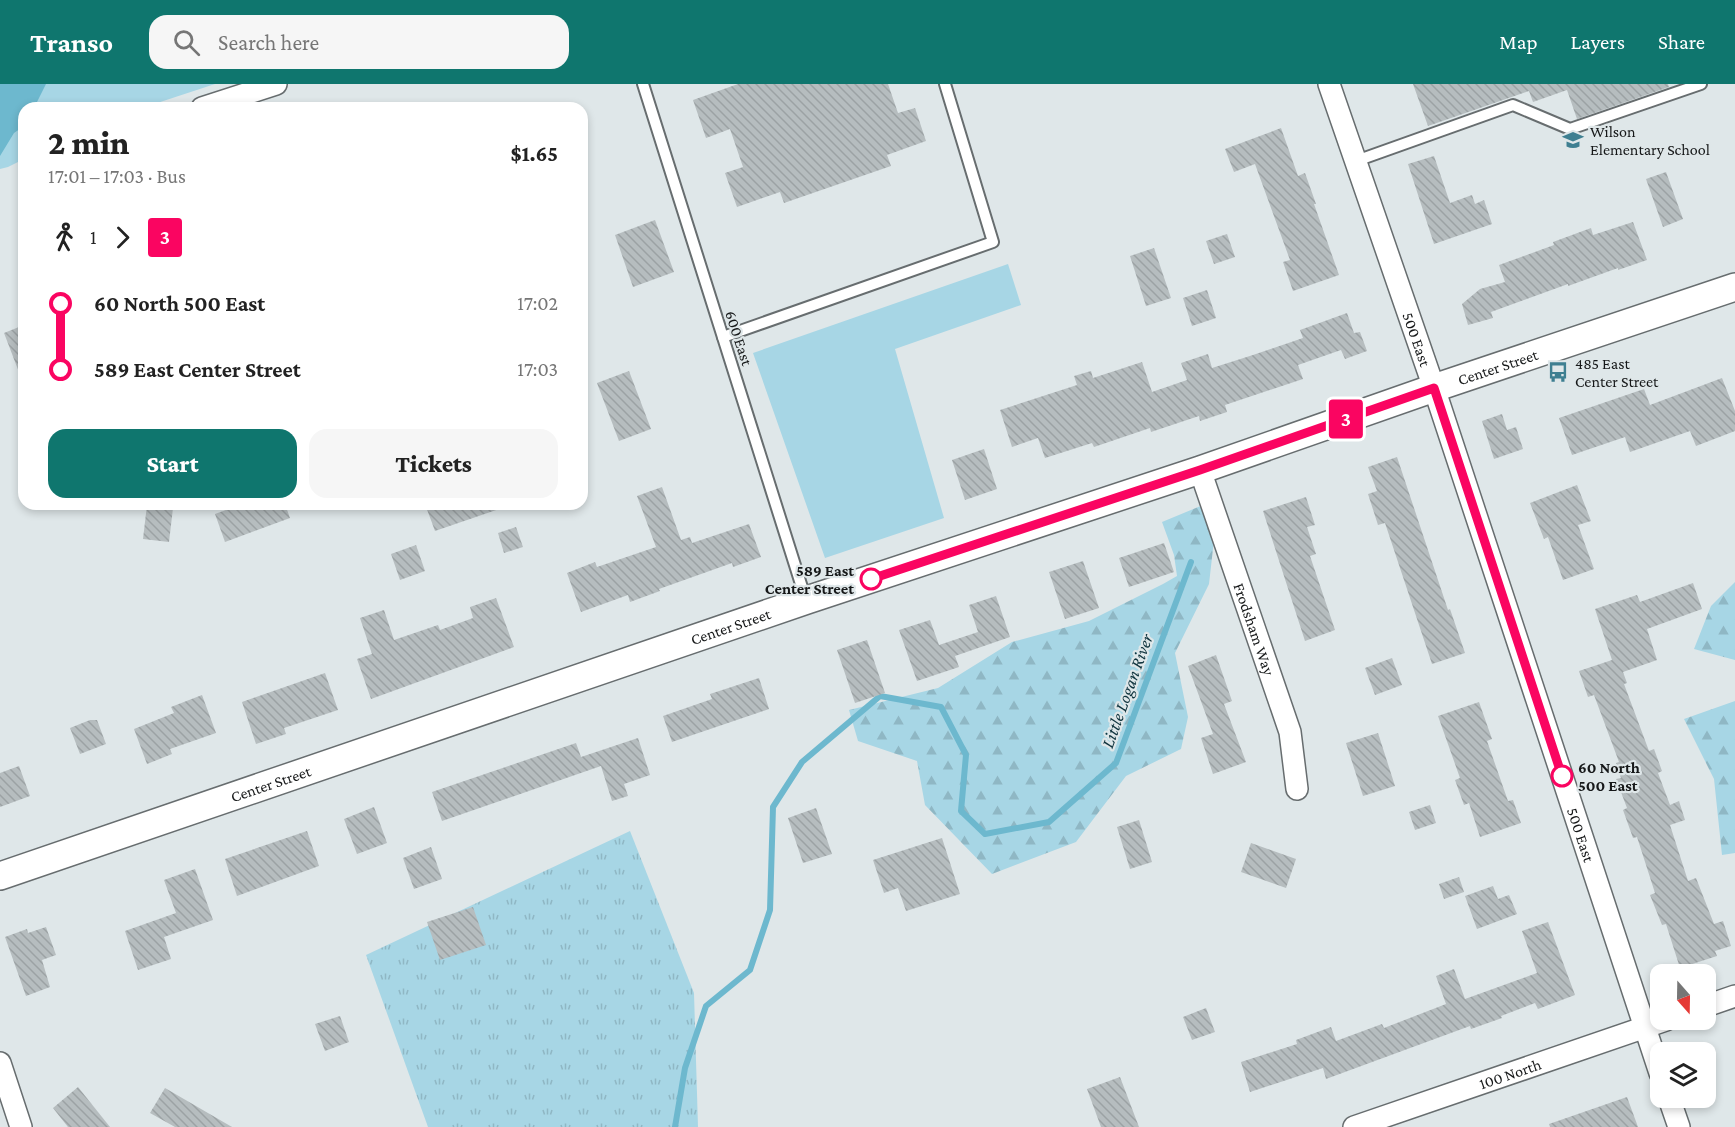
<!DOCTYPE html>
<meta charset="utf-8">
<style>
body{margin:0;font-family:"Crimson Pro",serif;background:#f6f6f6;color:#222;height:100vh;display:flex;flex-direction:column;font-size:22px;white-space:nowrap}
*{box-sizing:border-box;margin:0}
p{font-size:20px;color:#767676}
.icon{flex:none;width:33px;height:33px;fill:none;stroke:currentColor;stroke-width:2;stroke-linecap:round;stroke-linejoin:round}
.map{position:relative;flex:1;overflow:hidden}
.side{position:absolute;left:18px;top:18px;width:570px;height:408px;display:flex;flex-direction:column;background:#fff;border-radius:18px;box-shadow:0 3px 9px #0003}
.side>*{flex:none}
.badge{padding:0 12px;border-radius:4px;font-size:21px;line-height:39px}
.needle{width:39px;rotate:160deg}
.fabs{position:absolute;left:1650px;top:880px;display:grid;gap:12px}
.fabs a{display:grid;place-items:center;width:66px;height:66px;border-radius:12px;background:#fff;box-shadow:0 3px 9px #0003;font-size:30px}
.map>.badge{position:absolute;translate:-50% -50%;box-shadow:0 0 0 3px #fff}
.legs{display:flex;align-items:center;gap:9px;height:66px;padding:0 30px;font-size:20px}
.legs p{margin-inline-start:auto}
.summary{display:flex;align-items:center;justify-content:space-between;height:102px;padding:0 30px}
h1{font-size:33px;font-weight:800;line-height:45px}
.cta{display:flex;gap:12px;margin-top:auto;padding:12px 30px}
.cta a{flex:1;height:69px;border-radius:18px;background:#0f766e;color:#fff;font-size:24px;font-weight:800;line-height:69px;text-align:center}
.cta a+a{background:#f6f6f6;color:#222}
ul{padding:0 30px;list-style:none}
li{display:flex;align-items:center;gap:21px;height:66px;font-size:22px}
li i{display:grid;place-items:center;width:9px;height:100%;margin:0 8px;background:currentColor}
li i::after{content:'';width:15px;height:15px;margin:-8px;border:4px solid;border-radius:50%;background:#fff}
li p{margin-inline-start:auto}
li:first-child i{background:linear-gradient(#0000 50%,currentColor 0)}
li:last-child i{background:linear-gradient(currentColor 50%,#0000 0)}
header{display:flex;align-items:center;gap:36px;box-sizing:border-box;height:84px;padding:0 30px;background:#0f766e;color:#fff}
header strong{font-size:28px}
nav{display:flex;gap:33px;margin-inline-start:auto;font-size:21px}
.search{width:420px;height:54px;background:#f6f6f6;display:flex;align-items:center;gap:15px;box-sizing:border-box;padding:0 21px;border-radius:18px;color:#767676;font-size:22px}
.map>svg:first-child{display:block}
</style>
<header>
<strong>Transo</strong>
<div class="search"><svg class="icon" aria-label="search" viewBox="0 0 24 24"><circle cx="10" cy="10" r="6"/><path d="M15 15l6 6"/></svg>Search here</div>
<nav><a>Map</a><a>Layers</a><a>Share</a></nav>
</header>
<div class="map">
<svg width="1735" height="1043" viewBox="0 0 1735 1043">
<defs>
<pattern id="grass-tufts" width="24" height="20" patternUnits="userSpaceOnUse" patternTransform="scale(1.5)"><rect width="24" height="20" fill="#a7d6e5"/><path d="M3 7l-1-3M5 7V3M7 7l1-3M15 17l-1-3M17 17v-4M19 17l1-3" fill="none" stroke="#8fb7c4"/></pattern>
<pattern id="forest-firs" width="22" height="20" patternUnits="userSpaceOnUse" patternTransform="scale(1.5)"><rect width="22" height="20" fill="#a7d6e5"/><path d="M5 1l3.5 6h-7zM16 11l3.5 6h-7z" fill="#8fb7c4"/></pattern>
<pattern id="building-back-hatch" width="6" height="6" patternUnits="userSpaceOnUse" patternTransform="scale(1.5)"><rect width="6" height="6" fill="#b6bdbf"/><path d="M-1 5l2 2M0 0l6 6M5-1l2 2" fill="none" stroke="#9ca2a4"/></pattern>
</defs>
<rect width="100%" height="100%" fill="#dfe7e9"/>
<polygon fill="url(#grass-tufts)" points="630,747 694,909 698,1043 428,1043 366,871"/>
<g fill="url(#forest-firs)">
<polygon points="1203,421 1214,456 1209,500 1175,569 1188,633 1181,665 1126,692 1076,758 992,790 925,721 917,677 858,657 849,626 938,604 1012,558 1089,537 1163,500 1177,492 1174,471 1162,438"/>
<polygon points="1735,498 1735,576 1694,565 1711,522"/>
<polygon points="1735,617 1735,769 1722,771 1714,695 1684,635"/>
</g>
<g fill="#a7d6e5">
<polygon points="0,0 215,0 142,24 24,24 24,75 8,83 0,85"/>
<polygon points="1008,180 1021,221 895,265 944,434 825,474 753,269"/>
</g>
<polygon fill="#6db8ce" points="0,0 46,0 34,24 24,24 24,42 14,49 0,72"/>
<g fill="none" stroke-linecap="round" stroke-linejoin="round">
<polyline stroke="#6db8ce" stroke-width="6" points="675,1043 685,984 706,922 750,886 770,826 773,723 802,678 880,612 941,623 966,671 961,727 985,750 1049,738 1116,679 1191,478"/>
</g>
<g fill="url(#building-back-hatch)">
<polygon points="738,0 888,0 898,29 915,24 926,57 887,71 891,82 784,119 780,108 737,123 725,89 743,83 730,45 706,54 693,16"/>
<polygon points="1413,0 1668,0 1669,3 1577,35 1567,6 1533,18 1529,7 1428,42"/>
<polygon points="1281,44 1298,92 1305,89 1316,120 1314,120 1339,191 1293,207 1283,178 1290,176 1255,80 1234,88 1225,65"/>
<polygon points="1434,72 1450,119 1472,111 1475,120 1484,116 1492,140 1434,160 1408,80"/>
<polygon points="1666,88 1683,135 1663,143 1646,95"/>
<polygon points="655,136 674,188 633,203 615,151"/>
<polygon points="1633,138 1647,176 1618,186 1618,184 1568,202 1568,200 1491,228 1493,234 1468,241 1462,220 1480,205 1505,198 1499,181 1554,161 1553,158 1591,144 1593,151"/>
<polygon points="1227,150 1235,173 1214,180 1206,157"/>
<polygon points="1154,164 1171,214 1146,222 1130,172"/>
<polygon points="1207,206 1216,234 1192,242 1183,214"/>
<polygon points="1347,229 1354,249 1360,248 1367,267 1345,275 1341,266 1298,281 1303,295 1225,321 1227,328 1200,337 1199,332 1151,348 1150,344 1094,363 1092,359 1045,374 1038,354 1012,363 1000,326 1077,301 1074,292 1091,287 1093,294 1142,278 1152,308 1187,296 1181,279 1208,270 1212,284 1253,271 1303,254 1300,246"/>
<polygon points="24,241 24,296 22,296 4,249"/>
<polygon points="629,287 651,345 619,357 597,299"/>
<polygon points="1722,294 1735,327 1735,347 1696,362 1690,347 1630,368 1625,353 1572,371 1559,334 1644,305 1650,321"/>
<polygon points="1502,330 1507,346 1516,343 1523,365 1494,375 1482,337"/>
<polygon points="984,365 997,405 965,416 952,376"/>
<polygon points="1397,373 1448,526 1450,525 1465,569 1432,580 1385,439 1378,441 1368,410 1377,407 1368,383"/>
<polygon points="1577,401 1591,437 1578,441 1594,485 1563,496 1548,453 1544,455 1530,419"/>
<polygon points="662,403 681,456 690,453 692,459 749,440 761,473 733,483 732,479 659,505 660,507 630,518 628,511 581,528 567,489 595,478 597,483 656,463 637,412"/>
<polygon points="1306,413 1315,441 1307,443 1316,470 1310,472 1335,546 1305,557 1263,427"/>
<polygon points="242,420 285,420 290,434 225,458 215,430"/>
<polygon points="425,420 504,420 505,423 435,447"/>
<polygon points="147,421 173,424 169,458 143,455"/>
<polygon points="516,443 523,463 504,469 498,449"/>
<polygon points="1164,459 1174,488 1129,503 1119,474"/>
<polygon points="416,461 425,487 400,496 391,470"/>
<polygon points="1083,477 1099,524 1065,535 1049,488"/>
<polygon points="1693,499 1702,525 1647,545 1657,576 1623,588 1627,599 1624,600 1649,667 1654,665 1662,687 1658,689 1670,721 1679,717 1685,736 1670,741 1688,797 1696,794 1714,840 1723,837 1731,862 1715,867 1717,872 1680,884 1666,840 1662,841 1650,811 1655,809 1637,753 1633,754 1623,726 1627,724 1616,695 1621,694 1616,679 1619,678 1594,611 1588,613 1579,587 1612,576 1595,525 1637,511 1640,518"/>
<polygon points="996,512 1010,553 955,572 959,583 917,597 899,546 930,536 939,561 978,548 969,521"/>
<polygon points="496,514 514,563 371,615 357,575 372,570 360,534 384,526 394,556 438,541 440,546 473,534 470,523"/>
<polygon points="867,556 885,609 855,619 837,566"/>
<polygon points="1216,571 1232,617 1224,620 1246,678 1213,690 1201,654 1213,650 1188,582"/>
<polygon points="1392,574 1402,601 1375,611 1365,584"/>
<polygon points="325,589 338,626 284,644 286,650 256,660 242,618"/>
<polygon points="759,594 769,625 672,658 663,632 712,615 710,610"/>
<polygon points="202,611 216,649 170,665 172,670 147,680 134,645 174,629 171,623"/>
<polygon points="1479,618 1492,655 1487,657 1508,717 1513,716 1521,739 1480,753 1469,719 1464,721 1455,696 1460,694 1438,632"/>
<polygon points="90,636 97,636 106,660 80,670 70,644"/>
<polygon points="1378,649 1395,702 1363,712 1346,659"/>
<polygon points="638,654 650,691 624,700 628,712 612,717 601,682 442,737 432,708 576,659 581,673"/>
<polygon points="19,682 30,712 0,723 0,689"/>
<polygon points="1430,721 1436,739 1415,746 1409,728"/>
<polygon points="374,723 387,759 357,770 344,735"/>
<polygon points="816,724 832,770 803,779 788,734"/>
<polygon points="1139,736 1152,778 1130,785 1117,743"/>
<polygon points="307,747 319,782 237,812 225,775"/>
<polygon points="942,754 960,810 906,827 898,804 884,809 873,776"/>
<polygon points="1251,759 1296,775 1286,804 1241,788"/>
<polygon points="431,763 442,795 414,805 403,774"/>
<polygon points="195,785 213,836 164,853 171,875 138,886 125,847 176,829 164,796"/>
<polygon points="1459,793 1464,808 1444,815 1439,800"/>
<polygon points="1493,802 1498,815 1509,811 1517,830 1477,845 1465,812"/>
<polygon points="473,823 486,861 440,876 427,838"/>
<polygon points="1548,838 1575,911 1538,925 1535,919 1501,932 1502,934 1471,945 1470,942 1326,995 1323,984 1250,1008 1241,978 1297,960 1296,956 1331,943 1336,957 1382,940 1384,944 1446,920 1436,892 1454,885 1465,915 1537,889 1522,847"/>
<polygon points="46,843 56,871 42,876 50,903 26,912 5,853 27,845 28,849"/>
<polygon points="1206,924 1215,948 1192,956 1183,933"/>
<polygon points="340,932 349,958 325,967 315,940"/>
<polygon points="1120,993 1139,1043 1101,1043 1087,1005"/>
<polygon points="78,1003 110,1043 68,1043 53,1024"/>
<polygon points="165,1004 232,1043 175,1043 150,1029"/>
<polygon points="1627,1013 1638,1043 1550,1043 1549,1040"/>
</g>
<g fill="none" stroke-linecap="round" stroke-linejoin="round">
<g stroke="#676d6f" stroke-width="14">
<g id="service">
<polyline points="643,0 806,516"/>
<polyline points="1356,77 1513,21 1570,45 1701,0"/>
<polyline points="723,253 993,158 945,0"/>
</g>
</g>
<g stroke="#676d6f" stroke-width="24">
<g id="minor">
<path id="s1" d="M 1329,0 L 1434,304 L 1660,989"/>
<polyline points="202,24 276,0"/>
<path id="s2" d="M 1200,386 L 1290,648 L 1297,705"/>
<polyline points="1706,922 1735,912"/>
<polyline points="0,979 21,1043"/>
<polyline points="1669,1014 1679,1043"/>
<path id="s3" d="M 1354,1043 L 1666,936"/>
</g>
</g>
<g stroke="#676d6f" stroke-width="30">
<g id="tertiary">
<path id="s4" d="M 0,792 L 807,516 L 1200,386 L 1434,304 L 1735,203"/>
</g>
</g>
<use href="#service" stroke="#fff" stroke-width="10"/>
<use href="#minor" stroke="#fff" stroke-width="21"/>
<use href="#tertiary" stroke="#fff" stroke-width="27"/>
</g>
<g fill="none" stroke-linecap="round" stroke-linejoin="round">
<g stroke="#fff" stroke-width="14">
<polyline id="line-1" points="871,495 1200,386 1434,304 1562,692"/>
</g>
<use href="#line-1" stroke="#fa0561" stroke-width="9"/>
</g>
<defs>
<g id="school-bare" transform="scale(1.62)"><path d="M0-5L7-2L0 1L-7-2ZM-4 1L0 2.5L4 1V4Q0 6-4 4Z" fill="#3e7f91" stroke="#dfe7e9" stroke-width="2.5" paint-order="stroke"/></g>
<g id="bus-bare" transform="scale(1.62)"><path d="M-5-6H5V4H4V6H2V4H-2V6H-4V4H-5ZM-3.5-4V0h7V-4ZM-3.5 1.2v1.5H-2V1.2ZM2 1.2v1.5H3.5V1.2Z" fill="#3e7f91" stroke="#dfe7e9" stroke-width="2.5" paint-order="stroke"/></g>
</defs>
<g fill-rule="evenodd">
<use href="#school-bare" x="1573" y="56"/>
<use href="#bus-bare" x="1558" y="288"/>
</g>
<g fill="#fff" stroke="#fa0561" stroke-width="3">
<circle cx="871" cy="495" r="10"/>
<circle cx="1562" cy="692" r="10"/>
</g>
<g text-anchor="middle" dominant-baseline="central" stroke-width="4.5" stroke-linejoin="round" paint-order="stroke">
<g font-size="16" fill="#161819" stroke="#dfe7e9" text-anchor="start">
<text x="1590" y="47">Wilson<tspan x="1590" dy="18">Elementary School</tspan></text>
<text x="1575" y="279">485 East<tspan x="1575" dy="18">Center Street</tspan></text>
</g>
<g font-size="16" fill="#161819" stroke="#dfe7e9">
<text transform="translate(739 254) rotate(72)">600 East</text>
<text stroke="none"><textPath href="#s1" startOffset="270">500 East</textPath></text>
<text stroke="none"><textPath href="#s4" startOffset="1582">Center Street</textPath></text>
<text stroke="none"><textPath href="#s4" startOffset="772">Center Street</textPath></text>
<text stroke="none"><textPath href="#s2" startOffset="168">Frodsham Way</textPath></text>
<text stroke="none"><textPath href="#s4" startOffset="286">Center Street</textPath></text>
<text stroke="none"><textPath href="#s1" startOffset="792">500 East</textPath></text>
<text stroke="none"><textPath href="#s3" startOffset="165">100 North</textPath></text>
</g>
<g font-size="16" font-weight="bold" fill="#161819" stroke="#dfe7e9" text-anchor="end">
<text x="854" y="486">589 East<tspan x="854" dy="18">Center Street</tspan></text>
<text x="1578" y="683" text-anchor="start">60 North<tspan x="1578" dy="18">500 East</tspan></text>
</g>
<g font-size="18" font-style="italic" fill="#10343e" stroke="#dfe7e9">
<text transform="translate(1127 607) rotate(-70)">Little Logan River</text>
</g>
</g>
</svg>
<div class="fabs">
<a><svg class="needle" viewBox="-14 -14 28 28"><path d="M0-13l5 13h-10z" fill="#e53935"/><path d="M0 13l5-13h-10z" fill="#767676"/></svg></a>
<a><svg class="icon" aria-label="layers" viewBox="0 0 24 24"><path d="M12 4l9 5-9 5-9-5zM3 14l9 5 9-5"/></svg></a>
</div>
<b class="badge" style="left:1346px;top:335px;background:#fa0561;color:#fff">3</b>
<section class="side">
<div class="summary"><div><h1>2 min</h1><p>17:01 – 17:03 · Bus</p></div><b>$1.65</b></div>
<div class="legs"><svg class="icon" aria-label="walk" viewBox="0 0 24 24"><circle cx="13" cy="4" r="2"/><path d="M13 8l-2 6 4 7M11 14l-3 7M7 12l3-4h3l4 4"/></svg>1<svg class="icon" aria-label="forward" viewBox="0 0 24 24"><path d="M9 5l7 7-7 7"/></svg><b class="badge" style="background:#fa0561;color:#fff">3</b></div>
<ul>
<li><i style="color:#fa0561"></i><b>60 North 500 East</b><p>17:02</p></li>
<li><i style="color:#fa0561"></i><b>589 East Center Street</b><p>17:03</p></li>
</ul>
<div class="cta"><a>Start</a><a>Tickets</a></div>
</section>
</div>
